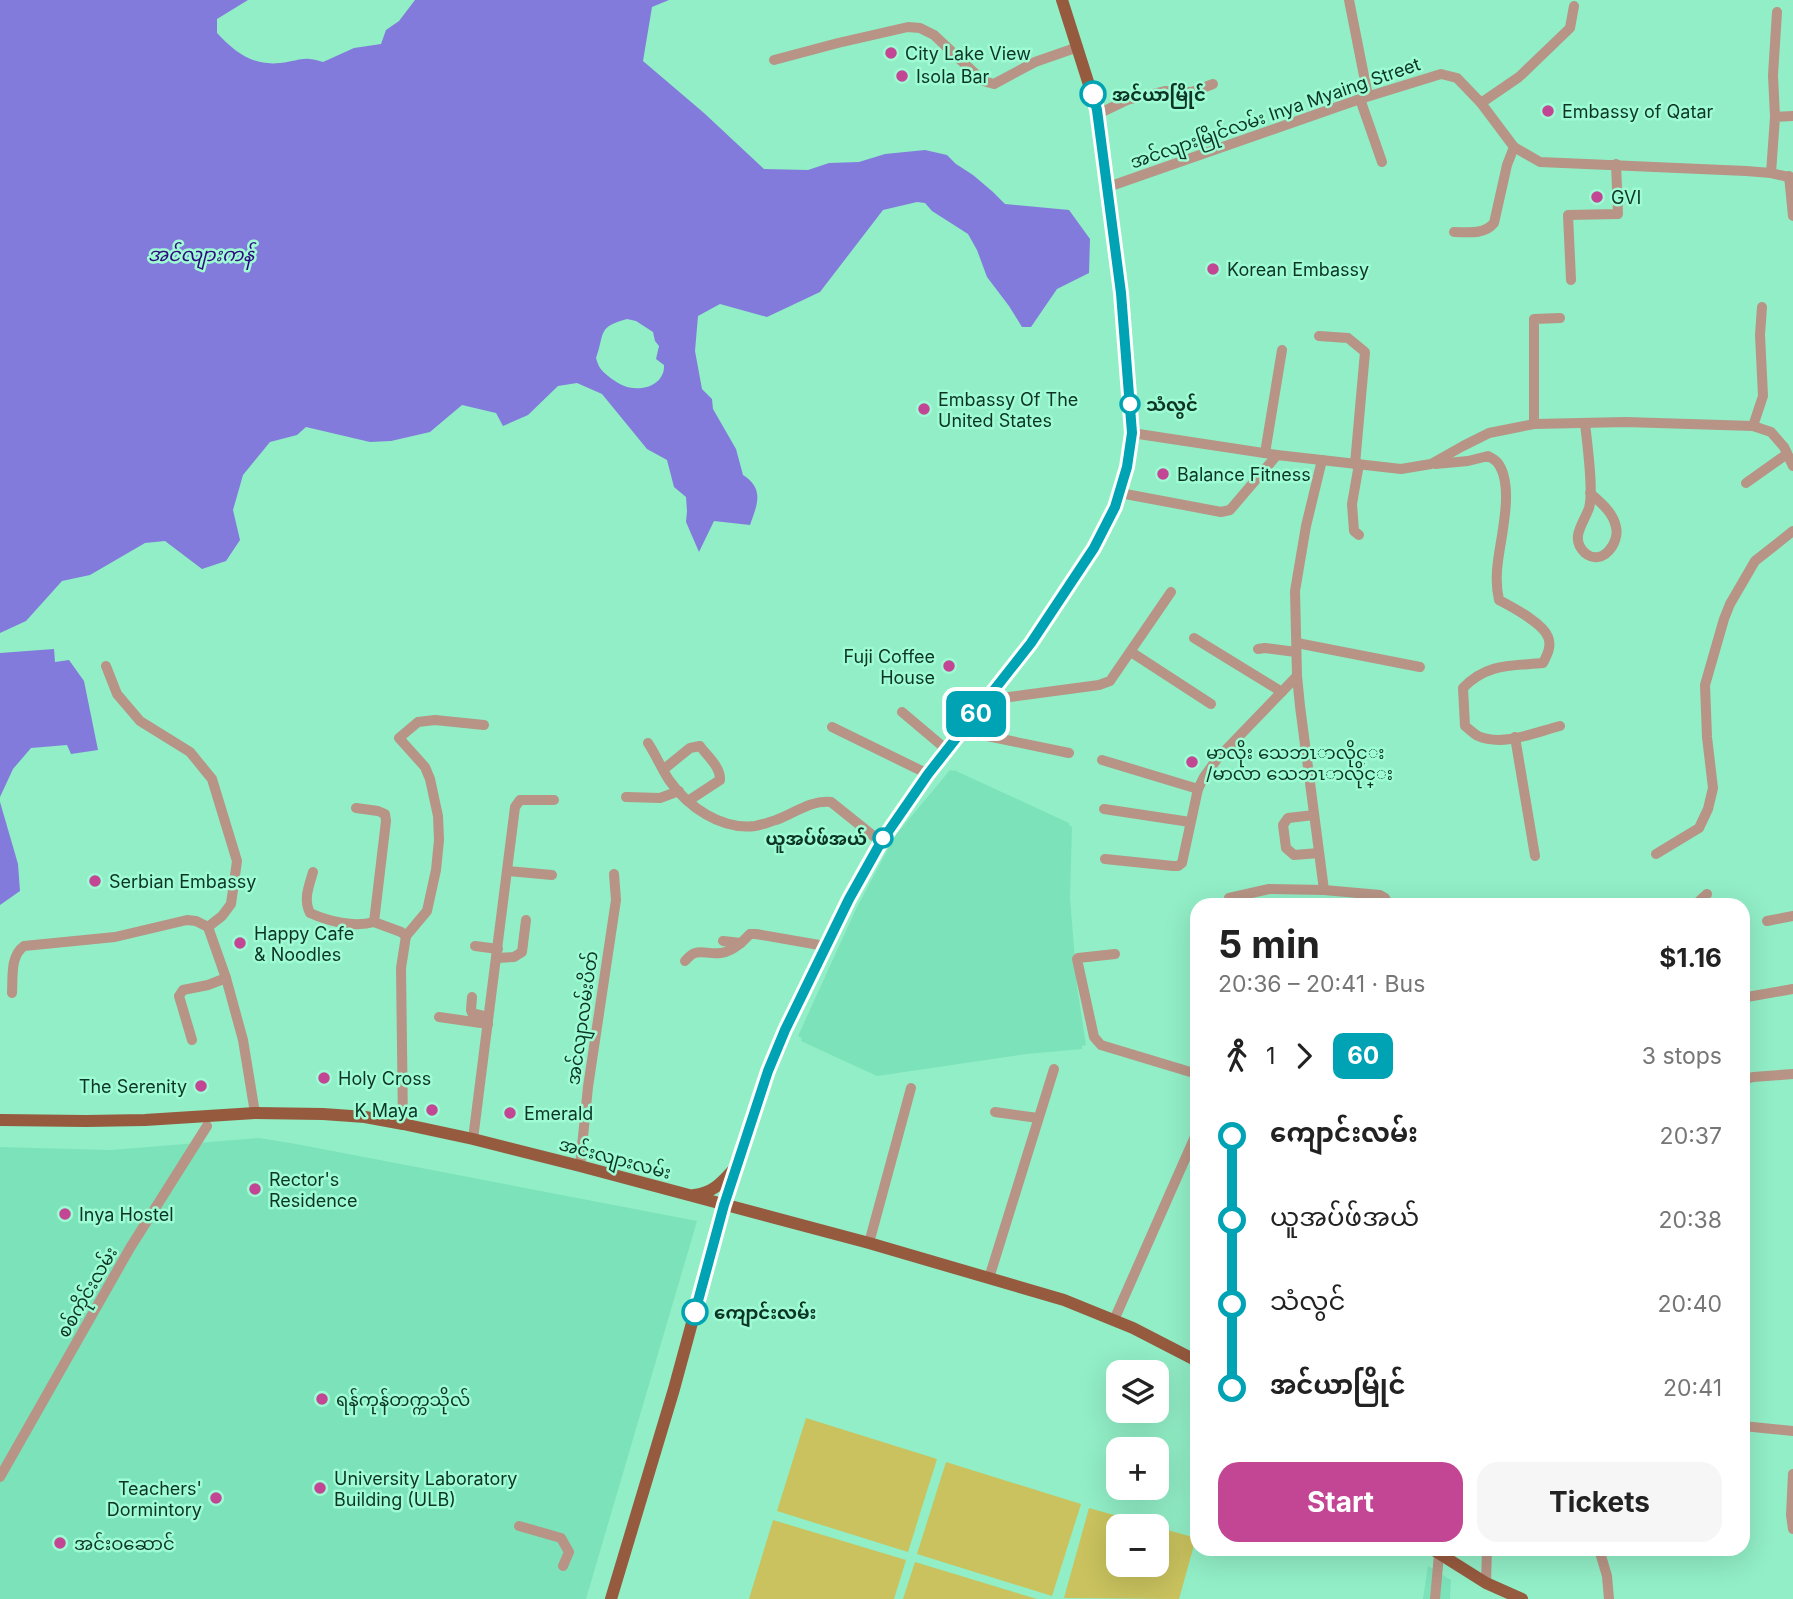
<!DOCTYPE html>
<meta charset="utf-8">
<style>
body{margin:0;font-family:Inter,"Noto Sans Myanmar",sans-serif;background:#f6f6f6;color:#222;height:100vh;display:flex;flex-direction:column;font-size:26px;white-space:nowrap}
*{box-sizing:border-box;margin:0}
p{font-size:23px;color:#767676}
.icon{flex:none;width:38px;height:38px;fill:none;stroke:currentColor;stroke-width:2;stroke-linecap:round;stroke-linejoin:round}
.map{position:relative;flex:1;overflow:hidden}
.sheet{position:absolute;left:1190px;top:898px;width:560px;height:658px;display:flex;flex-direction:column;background:#fff;border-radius:21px;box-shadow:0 7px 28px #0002}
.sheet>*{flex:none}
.badge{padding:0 14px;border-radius:10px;font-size:24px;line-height:46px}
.fabs{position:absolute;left:1106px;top:1360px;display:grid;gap:14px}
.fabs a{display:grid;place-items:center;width:63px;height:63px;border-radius:14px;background:#fff;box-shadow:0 7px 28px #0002;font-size:35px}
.map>.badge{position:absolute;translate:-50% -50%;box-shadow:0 0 0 4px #fff}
.legs{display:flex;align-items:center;gap:10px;height:77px;padding:0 28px;font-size:23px}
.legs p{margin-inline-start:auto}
.overview{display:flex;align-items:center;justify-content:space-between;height:119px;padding:0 28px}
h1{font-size:38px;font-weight:700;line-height:52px}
.action{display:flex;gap:14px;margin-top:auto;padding:14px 28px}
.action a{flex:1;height:80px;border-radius:21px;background:#c34695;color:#fff;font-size:28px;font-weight:700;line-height:80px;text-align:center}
.action a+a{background:#f6f6f6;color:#222}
ul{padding:0 28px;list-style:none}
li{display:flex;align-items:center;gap:24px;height:84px;font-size:26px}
li i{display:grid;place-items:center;width:10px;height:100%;margin:0 9px;background:currentColor}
li i::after{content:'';width:18px;height:18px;margin:-9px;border:5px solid;border-radius:50%;background:#fff}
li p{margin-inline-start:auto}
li:first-child i{background:linear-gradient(#0000 50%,currentColor 0)}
li:last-child i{background:linear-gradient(currentColor 50%,#0000 0)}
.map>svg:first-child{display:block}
</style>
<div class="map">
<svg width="1793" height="1599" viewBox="0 0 1793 1599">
<rect width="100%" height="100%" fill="#91eec6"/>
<g fill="#7ce2b9">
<polygon points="950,770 953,771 954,770 1069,823 1069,825 1072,827 1070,898 1077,986 1086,1045 1082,1046 1082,1049 1027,1054 877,1076 801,1041 802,1038 798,1036 856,909 895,836"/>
<polygon points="259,1138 296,1144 697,1221 586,1599 0,1599 0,1147 111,1150"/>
<polygon points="1428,1566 1451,1580 1450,1599 1423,1599"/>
</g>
<g fill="#c9c25e">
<polygon points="806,1418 937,1459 908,1552 777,1511"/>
<polygon points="946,1462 1081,1504 1052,1596 917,1554"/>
<polygon points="1089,1508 1153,1526 1118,1526 1118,1564 1157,1564 1157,1527 1196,1538 1179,1599 1064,1598"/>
<polygon points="773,1520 906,1560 894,1599 749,1599"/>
<polygon points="915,1562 1037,1599 903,1599"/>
</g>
<g fill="#837bdc" fill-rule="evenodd">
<path d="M 0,0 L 248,0 L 217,19 L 217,33 C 235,52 252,66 280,63 C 300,61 302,55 323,62 L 354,48 L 381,44 L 386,30 L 399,21 L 415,0 L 669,0 L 652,7 L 643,61 L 704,113 L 764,169 L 808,170 L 829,163 L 859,162 L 885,154 L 925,150 L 947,155 L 956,164 L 973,175 L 993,192 L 1005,204 L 1069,210 L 1090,239 L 1089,273 L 1057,289 L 1031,327 L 1022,327 L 1009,306 L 987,277 L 977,250 L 968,234 L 932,211 L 925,203 L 917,202 L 883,210 L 820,292 L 767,317 L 720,304 L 698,316 L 695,351 L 702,389 L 712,399 L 713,409 L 736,449 L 743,475 C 765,489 757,505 750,525 L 714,521 L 699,552 L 686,522 L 687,511 L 686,497 L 674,487 L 667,460 L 647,449 L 602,394 L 577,383 L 558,386 L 528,415 L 503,426 L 496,413 L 462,405 L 430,432 L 391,441 L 370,442 L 306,427 L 297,435 L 270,442 L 243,475 L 233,510 L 240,540 L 226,561 L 202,569 L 165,541 L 145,543 L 90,575 L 62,581 L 26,621 L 0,633 ZM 627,319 L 636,321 L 653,332 L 655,341 L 659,346 L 656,359 L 664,365 C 665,386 639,393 622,385 C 616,382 604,374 600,368 C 598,365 597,361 596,358 C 605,333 597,327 627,319 Z"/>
<polygon points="54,649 55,662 69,660 84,681 98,750 71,754 67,745 31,748 13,769 0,797 0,653"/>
<polygon points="0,802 18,864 20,891 0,905"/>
</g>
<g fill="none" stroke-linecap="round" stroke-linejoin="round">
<g stroke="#b79485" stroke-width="10">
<polyline points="1349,0 1368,96"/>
<polyline points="774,60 838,43 908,27 920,28 934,35 983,81 994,84 1035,62 1078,47"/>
<polyline points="1360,99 1382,162"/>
<polyline points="1481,103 1519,77 1570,28 1574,6"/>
<polyline points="1098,114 1127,100 1165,91 1192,92 1213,84"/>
<polyline points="1775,117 1773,75 1777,12"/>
<polyline points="1771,173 1775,117 1793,116"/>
<polyline points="1789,176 1793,216"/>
<polyline points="1108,187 1360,99 1441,74 1457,78 1481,103 1514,147 1540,162 1746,171 1771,173 1793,178"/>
<path d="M 1454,232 C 1468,232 1484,235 1494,223 L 1507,165 L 1514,147"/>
<polyline points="1571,280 1568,215 1618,214 1616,164"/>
<polyline points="1319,336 1348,338 1365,352 1355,464"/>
<path d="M 1585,423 C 1587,443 1594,491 1589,508 C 1584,523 1569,538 1585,553 C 1602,567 1620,543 1616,527 C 1613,512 1601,503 1590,493"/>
<polyline points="1534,424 1534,319 1560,318"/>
<polyline points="1753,426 1763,396 1760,335 1762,307"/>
<polyline points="1132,433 1277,455 1401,469 1431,464 1463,446 1489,433 1534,424 1626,422 1753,426 1771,432 1784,447 1793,466"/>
<polyline points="1265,453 1282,350"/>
<polyline points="1322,460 1306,526 1295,591 1297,676 1300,706 1324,890"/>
<path d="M 1435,464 L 1468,461 L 1488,456 C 1490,457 1496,461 1497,462 C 1515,484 1501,536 1498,561 C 1496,575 1496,587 1499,600 C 1512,607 1543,623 1548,637 C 1552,646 1547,655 1543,663 C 1511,666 1487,663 1463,688 L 1465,726 C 1469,729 1474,734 1478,736 C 1503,747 1536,732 1560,726"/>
<polyline points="1746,483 1787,454"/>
<polyline points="1120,493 1221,512 1230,510 1277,455"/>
<polyline points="1359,535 1354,531 1352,504 1359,464"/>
<polyline points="1194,638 1282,692"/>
<polyline points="1297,643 1420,667"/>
<polyline points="1258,649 1265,648 1296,652"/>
<polyline points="1131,652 1211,704"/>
<polyline points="106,666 117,694 140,721 190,752 212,779 237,861 231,904 222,916 208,927"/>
<polyline points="987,700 1099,685 1110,681 1171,592"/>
<polyline points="902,712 947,750"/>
<polyline points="832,727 928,774"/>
<polyline points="963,731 1069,753"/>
<polyline points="1515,737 1535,856"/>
<path d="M 648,743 C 656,755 661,768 669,780 C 688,807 721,830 755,826 C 762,825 769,822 776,820 C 795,813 810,800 831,802 L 881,842"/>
<polyline points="1102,760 1198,789"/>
<path d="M 664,769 L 690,748 L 700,746 C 707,756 721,767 720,780 L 688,801"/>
<polyline points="626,797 660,798 679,791"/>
<polyline points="356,808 378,811 385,814 386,821 374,922 401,932 406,936 401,968 403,1124"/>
<polyline points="1104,809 1190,822"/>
<polyline points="1314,815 1288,818 1283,825 1286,848 1294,855 1319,853"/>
<polyline points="1656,854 1699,828 1708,809 1713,788 1707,737 1705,685 1724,619 1730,604 1755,561 1793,531"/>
<polyline points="1105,859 1173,866 1178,866 1182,863 1198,789 1204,777 1217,759 1297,676"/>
<polyline points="507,871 552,875"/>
<path d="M 313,872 C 309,886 303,899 310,913 C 328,921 354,928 374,922"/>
<polyline points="1229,898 1269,889 1324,890 1380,895 1385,898 1388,905"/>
<polyline points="1695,905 1707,894"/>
<polyline points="1767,921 1793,916"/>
<polyline points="406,936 427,911 436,870 439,840 438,816 430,779 425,767 399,738 418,722 435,720 484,725"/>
<polyline points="723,941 741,943 750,934 756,934 825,946"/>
<polyline points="475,946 498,949"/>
<polyline points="1115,954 1078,958 1077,959 1094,1037 1101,1045 1197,1074"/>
<polyline points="497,958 514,957 522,952 526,920"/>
<path d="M 685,961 C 697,946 704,955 721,953 C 729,952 734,948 741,943"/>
<path d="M 12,993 C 13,977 10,956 24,946 L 115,937 L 187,920 L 196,921 L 208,927 L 226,978 L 243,1040 L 255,1113"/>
<polyline points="472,997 471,1010 472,1013 485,1016"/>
<polyline points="1747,997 1793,989"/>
<polyline points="439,1017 488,1024"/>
<polyline points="192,1040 179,996 183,990 208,985 226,978"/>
<polyline points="1743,1080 1753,1077 1793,1074"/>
<polyline points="995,1112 1038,1118"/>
<polyline points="473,1139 515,807 520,800 554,800"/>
<polyline points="580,1166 588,1087 616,900 614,874"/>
<polyline points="869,1243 911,1088"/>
<polyline points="989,1278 1054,1069"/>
<polyline points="1114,1320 1197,1132"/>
<polyline points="1743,1426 1793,1431"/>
<polyline points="1793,1474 1791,1515 1793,1529"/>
<polyline points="0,1477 130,1248 207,1126"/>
<polyline points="519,1526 561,1538 569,1552 563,1566"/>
<polyline points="1599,1549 1607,1576 1609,1599"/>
<polyline points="1486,1583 1487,1549"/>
<polyline points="1435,1599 1439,1554"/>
</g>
<g stroke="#965a3e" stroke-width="12">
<polyline points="0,1120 86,1121 145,1120 255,1113 323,1114 365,1117 403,1124 473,1139 580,1166 869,1243 1064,1300 1133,1328 1197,1361"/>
<path d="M 694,1195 C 713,1193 721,1183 733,1170"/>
<polyline points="1432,1549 1486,1583 1522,1599"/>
<polyline points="611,1599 674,1389 724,1205 768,1071 785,1030 825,946 881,842 928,774 1031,643 1069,586 1094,548 1115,507 1127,467 1132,433 1120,293 1102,139 1097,110 1062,0"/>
</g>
</g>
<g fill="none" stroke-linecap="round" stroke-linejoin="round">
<g stroke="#fff" stroke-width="16">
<polyline id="line-1" points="695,1312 724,1205 768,1071 785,1030 849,899 881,842 928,774 1031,643 1094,548 1115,507 1127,467 1132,433 1121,293 1097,110 1093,94"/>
</g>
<use href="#line-1" stroke="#00a3b4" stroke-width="10"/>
</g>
<g fill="#c34695" stroke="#9efbd3" stroke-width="2.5">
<circle cx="891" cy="53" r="7"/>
<circle cx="902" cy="76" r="7"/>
<circle cx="1548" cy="111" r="7"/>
<circle cx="1597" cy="197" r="7"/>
<circle cx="1213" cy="269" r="7"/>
<circle cx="924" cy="409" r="7"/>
<circle cx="1163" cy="474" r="7"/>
<circle cx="949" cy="666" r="7"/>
<circle cx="1192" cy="762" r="7"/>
<circle cx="95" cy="881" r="7"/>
<circle cx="240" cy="943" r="7"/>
<circle cx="324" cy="1078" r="7"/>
<circle cx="201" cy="1086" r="7"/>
<circle cx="432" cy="1110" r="7"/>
<circle cx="510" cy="1113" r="7"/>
<circle cx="255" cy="1189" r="7"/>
<circle cx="65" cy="1214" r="7"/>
<circle cx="322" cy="1399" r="7"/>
<circle cx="320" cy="1488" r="7"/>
<circle cx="216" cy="1498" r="7"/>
<circle cx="60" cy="1543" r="7"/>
</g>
<g fill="#fff" stroke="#00a3b4" stroke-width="3.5">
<circle cx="1093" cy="94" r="12"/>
<circle cx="1130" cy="404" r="9"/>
<circle cx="883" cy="838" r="9"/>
<circle cx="695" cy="1312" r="12"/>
</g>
<g text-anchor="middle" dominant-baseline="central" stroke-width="5" stroke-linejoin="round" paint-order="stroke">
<g font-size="18" fill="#0c3526" stroke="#9efbd3" text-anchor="start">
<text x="905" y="53">City Lake View</text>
<text x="916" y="76">Isola Bar</text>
<text x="1562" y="111">Embassy of Qatar</text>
<text x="1611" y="197">GVI</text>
<text x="1227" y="269">Korean Embassy</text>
<text x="938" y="399">Embassy Of The<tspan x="938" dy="21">United States</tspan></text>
<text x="1177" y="474">Balance Fitness</text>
<text x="935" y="656" text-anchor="end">Fuji Coffee<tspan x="935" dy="21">House</tspan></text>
<text x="1206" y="752">မာလိုး သေဘၤာလိုင္း<tspan x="1206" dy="21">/မာလာ သေဘၤာလိုင္း</tspan></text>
<text x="109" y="881">Serbian Embassy</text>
<text x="254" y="933">Happy Cafe<tspan x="254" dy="21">&amp; Noodles</tspan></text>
<text x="338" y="1078">Holy Cross</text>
<text x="187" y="1086" text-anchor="end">The Serenity</text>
<text x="418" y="1110" text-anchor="end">K Maya</text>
<text x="524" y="1113">Emerald</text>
<text x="269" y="1179">Rector's<tspan x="269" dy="21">Residence</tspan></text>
<text x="79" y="1214">Inya Hostel</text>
<text x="336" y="1399">ရန်ကုန်တက္ကသိုလ်</text>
<text x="334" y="1478">University Laboratory<tspan x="334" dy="21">Building (ULB)</tspan></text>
<text x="202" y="1488" text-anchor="end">Teachers'<tspan x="202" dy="21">Dormintory</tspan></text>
<text x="74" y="1543">အင်းဝ‌ဆောင်</text>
</g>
<g font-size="18" font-weight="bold" fill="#0c3526" stroke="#9efbd3" text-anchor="start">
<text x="1112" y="94">အင်ယာမြိုင်</text>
<text x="1146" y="404">သံလွင်</text>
<text x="867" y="838" text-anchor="end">ယူအပ်ဖ်အယ်</text>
<text x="714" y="1312">ကျောင်းလမ်း</text>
</g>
<g font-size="18" fill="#0c3526" stroke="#9efbd3">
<text transform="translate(1275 113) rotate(-19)">အင်လျားမြိုင်လမ်း Inya Myaing Street</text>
<text transform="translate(582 1018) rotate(-82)">အင်လျာလမ်းပိတ်</text>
<text transform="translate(615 1158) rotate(15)">အင်းလျားလမ်း</text>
<text transform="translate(87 1292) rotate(-60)">စစ်ကိုင်းလမ်း</text>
</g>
<g font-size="19" font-style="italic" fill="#310a81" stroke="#9efbd3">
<text x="201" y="254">အင်လျားကန်</text>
</g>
</g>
</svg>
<div class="fabs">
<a><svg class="icon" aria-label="layers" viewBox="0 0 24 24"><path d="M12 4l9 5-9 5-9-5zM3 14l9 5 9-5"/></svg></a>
<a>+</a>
<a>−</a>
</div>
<b class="badge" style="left:976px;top:714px;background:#00a3b4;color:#fff">60</b>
<section class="sheet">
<div class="overview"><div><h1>5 min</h1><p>20:36 – 20:41 · Bus</p></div><b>$1.16</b></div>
<div class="legs"><svg class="icon" aria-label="walk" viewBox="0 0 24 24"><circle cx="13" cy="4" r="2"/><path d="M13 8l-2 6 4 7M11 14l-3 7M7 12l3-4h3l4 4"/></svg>1<svg class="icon" aria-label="forward" viewBox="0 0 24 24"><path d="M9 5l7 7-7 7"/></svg><b class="badge" style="background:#00a3b4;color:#fff">60</b><p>3 stops</p></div>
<ul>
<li><i style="color:#00a3b4"></i><b>ကျောင်းလမ်း</b><p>20:37</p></li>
<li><i style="color:#00a3b4"></i><span>ယူအပ်ဖ်အယ်</span><p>20:38</p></li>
<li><i style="color:#00a3b4"></i><span>သံလွင်</span><p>20:40</p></li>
<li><i style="color:#00a3b4"></i><b>အင်ယာမြိုင်</b><p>20:41</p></li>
</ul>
<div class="action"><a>Start</a><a>Tickets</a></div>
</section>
</div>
